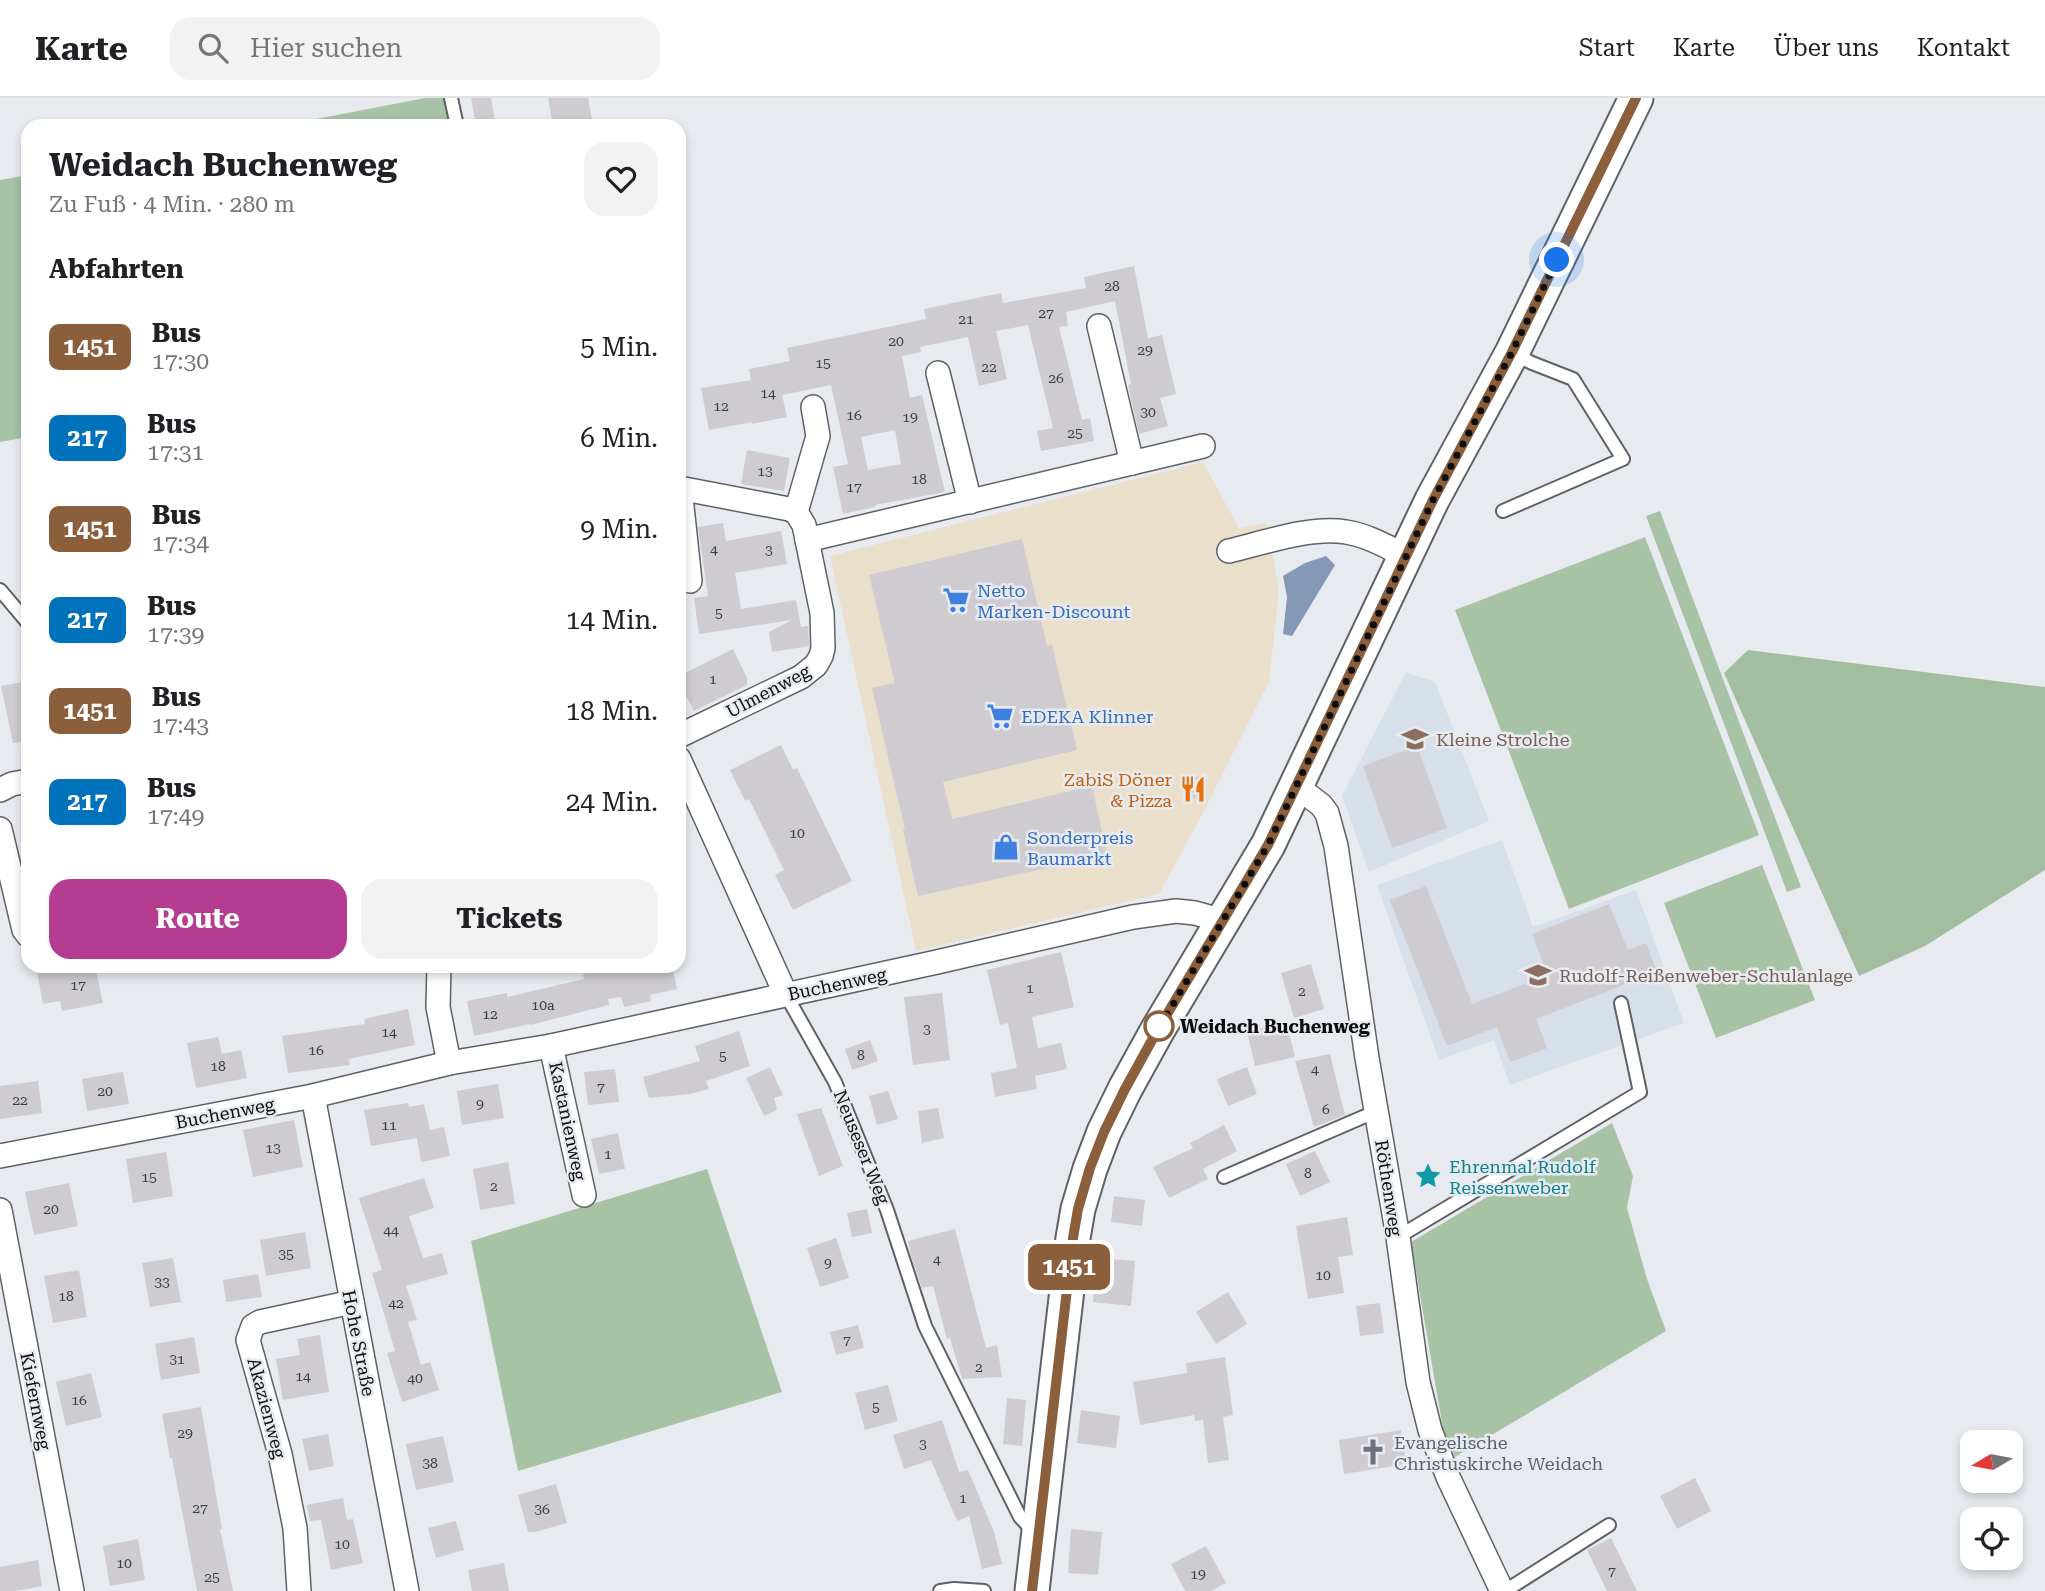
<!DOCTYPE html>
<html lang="de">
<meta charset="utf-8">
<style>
body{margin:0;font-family:"Roboto Serif",serif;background:#f2f2f2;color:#202124;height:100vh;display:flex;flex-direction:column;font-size:26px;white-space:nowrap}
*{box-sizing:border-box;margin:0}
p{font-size:23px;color:#757577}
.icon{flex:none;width:38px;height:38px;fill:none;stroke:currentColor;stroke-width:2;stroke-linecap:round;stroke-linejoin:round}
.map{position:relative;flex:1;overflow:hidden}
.drawer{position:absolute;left:21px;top:21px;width:665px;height:854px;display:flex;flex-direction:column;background:#fff;border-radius:21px;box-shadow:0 4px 10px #0003}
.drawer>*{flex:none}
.badge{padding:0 14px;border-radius:10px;font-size:24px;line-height:46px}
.needle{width:46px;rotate:260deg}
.buttons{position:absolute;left:1960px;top:1332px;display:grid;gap:14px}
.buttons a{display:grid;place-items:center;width:63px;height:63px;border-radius:14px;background:#fff;box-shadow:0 4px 10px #0003;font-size:35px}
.you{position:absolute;width:35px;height:35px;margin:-18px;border:5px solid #fff;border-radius:50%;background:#1a73e8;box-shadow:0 0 0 10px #1a73e833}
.map>.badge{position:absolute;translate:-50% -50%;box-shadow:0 0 0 4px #fff}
h2{padding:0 28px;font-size:26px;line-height:63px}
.round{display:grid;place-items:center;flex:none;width:74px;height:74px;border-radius:21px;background:#f2f2f2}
.head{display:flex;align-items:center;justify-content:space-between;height:119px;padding:0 28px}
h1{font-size:33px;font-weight:700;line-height:52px}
.primary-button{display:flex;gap:14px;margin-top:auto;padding:14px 28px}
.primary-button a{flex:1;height:80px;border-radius:21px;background:#b53d91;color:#fff;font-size:28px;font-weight:700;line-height:80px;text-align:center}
.primary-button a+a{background:#f2f2f2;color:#202124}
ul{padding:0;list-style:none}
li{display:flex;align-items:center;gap:21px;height:91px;padding:0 28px}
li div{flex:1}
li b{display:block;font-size:26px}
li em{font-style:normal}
li .badge{min-width:77px;font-weight:700;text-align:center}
header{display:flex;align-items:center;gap:42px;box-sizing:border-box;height:98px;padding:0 35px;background:#fff;border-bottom:2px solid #e0e0e0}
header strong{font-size:33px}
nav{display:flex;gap:38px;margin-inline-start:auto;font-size:24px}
.search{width:490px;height:63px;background:#f2f2f2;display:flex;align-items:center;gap:18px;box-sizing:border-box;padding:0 24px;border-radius:21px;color:#757577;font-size:26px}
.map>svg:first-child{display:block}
</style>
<header>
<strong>Karte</strong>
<div class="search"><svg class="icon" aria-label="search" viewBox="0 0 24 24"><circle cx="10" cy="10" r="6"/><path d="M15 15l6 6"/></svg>Hier suchen</div>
<nav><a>Start</a><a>Karte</a><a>Über uns</a><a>Kontakt</a></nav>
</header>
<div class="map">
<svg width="2045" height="1493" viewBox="0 0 2045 1493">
<rect width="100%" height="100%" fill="#e7ebf0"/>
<polygon fill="#eadfcb" points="1203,364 1239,430 1267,425 1279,493 1269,584 1205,711 1159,796 916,853 830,458"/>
<g fill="#d6dfea">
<polygon points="1406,574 1435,584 1489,723 1369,774 1342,698"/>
<polygon points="1502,742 1533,829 1636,792 1684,925 1510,987 1494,942 1439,962 1377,787"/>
</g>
<g fill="#a8c2a6">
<polygon points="425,0 447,0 452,28 280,28"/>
<polygon points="28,77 28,339 0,344 0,82"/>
<polygon points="1660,413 1801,789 1787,794 1646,418"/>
<polygon points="1645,439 1759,737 1569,811 1455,512"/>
<polygon points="1762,767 1815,902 1716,940 1664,805"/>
<polygon points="1612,1025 1633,1078 1627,1110 1647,1181 1666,1233 1455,1359 1443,1331 1411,1144"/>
<polygon points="707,1071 782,1294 518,1373 471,1143"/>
</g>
<polygon fill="#a2bda0" points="1748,552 2045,589 2045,772 1925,848 1859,878 1724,575"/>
<polygon fill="#8598b6" points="1326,458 1335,467 1292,538 1283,536 1287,499 1283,478 1305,465"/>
<g fill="#cecbd1" fill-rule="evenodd">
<polygon points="471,0 491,0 496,28 476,28"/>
<polygon points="548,0 588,0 593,28 553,28"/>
<path d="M 1134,168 L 1148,240 L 1162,237 L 1176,296 L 1160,300 L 1168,328 L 1139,336 L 1128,287 L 1131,286 L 1115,203 L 1066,214 L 1068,228 L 1059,229 L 1082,322 L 1090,320 L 1094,343 L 1041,353 L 1037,333 L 1053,330 L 1028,227 L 996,233 L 1007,281 L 979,288 L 968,239 L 920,249 L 921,254 L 902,258 L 910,300 L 922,297 L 945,394 L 875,407 L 875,409 L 843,416 L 833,369 L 848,366 L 831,287 L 782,297 L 787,319 L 752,326 L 752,324 L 709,332 L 701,290 L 751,282 L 749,271 L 790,263 L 787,250 L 926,221 L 924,211 L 1001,195 L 1003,205 L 1086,190 L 1084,179 ZM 895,332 L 901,366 L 868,372 L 861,339 Z"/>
<polygon points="747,352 790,360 784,393 741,386"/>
<polygon points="723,425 726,443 781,433 787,466 735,475 741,511 796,502 801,529 808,528 809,548 772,554 769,534 792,522 699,536 694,500 708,498 698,429"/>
<polygon points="1022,441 1047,548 1052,547 1077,652 943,684 952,721 1092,688 1107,757 918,798 903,732 905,731 872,590 895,585 869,477"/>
<polygon points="733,551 747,580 747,587 694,613 679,584 679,578"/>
<polygon points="28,583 28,643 13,645 1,588"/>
<polygon points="781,647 793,672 797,670 852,783 793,812 775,777 784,772 749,701 745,703 730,672"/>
<polygon points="1417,648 1447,730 1392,750 1363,668"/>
<polygon points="1200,678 1204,698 1185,703 1181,682"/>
<polygon points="1426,788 1472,906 1548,877 1532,836 1609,806 1628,852 1646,845 1657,874 1536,921 1547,950 1510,964 1497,929 1447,948 1390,802"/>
<polygon points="1061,854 1074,909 1032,919 1038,950 1061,945 1067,971 1035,978 1037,991 995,999 991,975 1017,970 1008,925 1000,927 987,872"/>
<polygon points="1311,866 1324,911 1294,920 1281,875"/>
<polygon points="53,868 95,868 103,905 62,913 60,903 43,906 37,874 54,871"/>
<polygon points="618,868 672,868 677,891 650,897 651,903 624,909 621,899 608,901 609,907 530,927 530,926 474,938 467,903 507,895 507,899 584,881 583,876"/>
<polygon points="942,895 950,962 913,967 904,899"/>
<polygon points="408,911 415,947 349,961 350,967 288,975 282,938 365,926 364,921"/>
<polygon points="1286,924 1295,959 1255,968 1247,934"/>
<polygon points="739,933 750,968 706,983 709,991 690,996 649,1000 643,979 700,963 695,948"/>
<polygon points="218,939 222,956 241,952 247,980 196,990 187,945"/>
<polygon points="870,942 878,963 852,972 845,951"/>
<polygon points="1330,956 1345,1017 1314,1029 1295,963"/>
<polygon points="770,969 783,997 774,1000 777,1012 764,1018 746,980"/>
<polygon points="1247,969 1257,996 1228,1008 1217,981"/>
<polygon points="615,971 619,1004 588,1007 584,974"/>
<polygon points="123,974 129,1006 87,1013 82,981"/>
<polygon points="38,983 42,1015 0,1021 0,988"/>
<polygon points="498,986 504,1020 462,1027 457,993"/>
<polygon points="888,993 898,1021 877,1027 869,998"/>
<polygon points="408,1005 409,1009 424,1006 430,1032 444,1029 450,1058 421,1064 417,1040 371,1048 364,1012"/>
<polygon points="821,1010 843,1068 819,1078 797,1016"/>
<polygon points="938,1010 944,1040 922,1045 918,1013"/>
<polygon points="294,1022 303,1069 253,1079 243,1032"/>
<polygon points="1224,1027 1237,1053 1203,1071 1208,1081 1169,1100 1153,1069 1193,1050 1190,1045"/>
<polygon points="618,1035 625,1071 599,1076 591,1041"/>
<polygon points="1315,1053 1330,1084 1300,1098 1286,1066"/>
<polygon points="166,1054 173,1098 133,1105 126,1061"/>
<polygon points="508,1064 515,1106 480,1112 473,1071"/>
<polygon points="424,1080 434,1110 409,1118 423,1160 442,1155 448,1176 406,1188 417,1222 408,1224 421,1267 430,1264 439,1292 402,1304 387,1255 395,1253 372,1175 382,1172 359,1100"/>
<polygon points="69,1085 78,1128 34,1137 25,1094"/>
<polygon points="1114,1098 1145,1102 1142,1128 1111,1124"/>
<polygon points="867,1111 872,1135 852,1139 847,1115"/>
<polygon points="1347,1119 1353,1157 1338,1159 1344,1195 1308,1201 1296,1128"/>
<polygon points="955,1131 986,1250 997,1247 1002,1279 962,1281 950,1240 947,1241 933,1188 922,1190 912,1161 908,1143"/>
<polygon points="305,1134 311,1170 266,1178 260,1142"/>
<polygon points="836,1140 849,1180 820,1189 807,1150"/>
<polygon points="173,1160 181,1204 150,1209 142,1165"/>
<polygon points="1097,1160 1135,1163 1131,1208 1093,1204"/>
<polygon points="79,1172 87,1219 53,1225 44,1178"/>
<polygon points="258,1176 262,1199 226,1204 223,1182"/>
<polygon points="1228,1194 1247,1226 1216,1246 1196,1214"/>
<polygon points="1380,1205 1384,1235 1360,1238 1356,1208"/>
<polygon points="858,1227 864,1250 836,1257 830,1234"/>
<polygon points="320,1237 329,1294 283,1302 276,1261 300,1257 297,1241"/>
<polygon points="194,1239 200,1275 161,1282 155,1246"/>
<polygon points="1225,1259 1233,1317 1223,1319 1229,1362 1208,1365 1203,1322 1195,1323 1194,1317 1140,1327 1133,1284 1187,1275 1186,1265"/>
<polygon points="91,1275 102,1319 66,1328 56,1284"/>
<polygon points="888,1287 898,1323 865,1332 855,1295"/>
<polygon points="1007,1300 1026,1302 1022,1348 1003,1346"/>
<polygon points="201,1309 222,1431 220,1431 233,1493 197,1493 172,1360 170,1360 162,1316"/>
<polygon points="1081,1312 1120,1318 1116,1350 1077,1345"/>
<polygon points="942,1322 961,1380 959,1374 968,1372 994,1434 1002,1466 982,1471 969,1418 957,1423 931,1362 904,1371 893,1337"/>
<polygon points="1401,1332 1406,1366 1344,1376 1339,1342"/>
<polygon points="328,1336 334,1368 309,1373 302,1341"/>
<polygon points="443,1338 454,1384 416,1392 406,1346"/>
<polygon points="1695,1380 1711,1413 1677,1431 1660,1398"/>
<polygon points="556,1386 567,1425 535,1434 528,1434 518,1397"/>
<polygon points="343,1400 347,1422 353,1421 363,1465 331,1472 321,1422 310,1423 307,1407"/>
<polygon points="456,1423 464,1452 436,1460 428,1430"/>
<polygon points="1071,1431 1102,1434 1098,1477 1068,1475"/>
<polygon points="1611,1440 1637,1493 1607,1493 1587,1452"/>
<polygon points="138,1441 145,1482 110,1488 103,1448"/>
<polygon points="1206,1448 1226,1485 1211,1493 1185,1493 1171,1466"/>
<polygon points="38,1462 42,1488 15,1493 0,1493 0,1469"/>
<polygon points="504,1465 509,1493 472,1493 468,1472"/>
</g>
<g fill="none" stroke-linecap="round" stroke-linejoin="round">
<g stroke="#5e6166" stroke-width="16">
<g id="service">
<polyline points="451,0 457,28"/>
<polyline points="1503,413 1623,361 1573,281 1532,265 1512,255"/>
<polyline points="0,492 28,525"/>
<polyline points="786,897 835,984 887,1112 925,1228 1020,1419 1034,1434"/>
<polyline points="1224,1079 1377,1013"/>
<polyline points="1398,1139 1640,994 1621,905"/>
<polyline points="940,1493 954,1491 984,1493"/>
<polyline points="1505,1493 1609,1427"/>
</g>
</g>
<g stroke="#5e6166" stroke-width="26">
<g id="minor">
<polyline points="1099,228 1132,365"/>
<polyline points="938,275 970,404"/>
<polyline points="679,390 789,411 796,414 804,427 822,515 823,550 821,558 816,567 801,579 679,638"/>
<polyline points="680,390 690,483"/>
<polyline points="796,414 818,338 813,309"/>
<polyline points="807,442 1203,348"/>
<path d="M 1229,453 C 1263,445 1311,428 1346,434 C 1367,437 1387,449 1406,458"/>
<polyline points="679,661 786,897"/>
<polyline points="1296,688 1321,707 1327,715 1336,748 1367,960 1398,1139 1418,1284 1430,1332 1448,1379 1502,1493"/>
<polyline points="0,692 12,686 28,683"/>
<polyline points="0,731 24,832 28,837"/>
<polyline points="439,868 438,909 449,965"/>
<polyline points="551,948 584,1097"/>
<polyline points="313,998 407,1493"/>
<polyline points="0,1058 313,998 449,965 551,948 937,864 1133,819 1176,813 1195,815 1223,823"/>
<polyline points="0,1112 72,1493"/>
<polyline points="299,1493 295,1430 280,1356 248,1242 253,1228 260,1224 352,1204"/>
</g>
</g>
<g stroke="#5e6166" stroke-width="37">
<polyline id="secondary" points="1032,1493 1073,1140 1078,1111 1090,1071 1104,1034 1125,991 1157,933 1268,747 1432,402 1512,255 1636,0"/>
</g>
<use href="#service" stroke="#fff" stroke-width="12"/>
<use href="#minor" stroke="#fff" stroke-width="23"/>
<use href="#secondary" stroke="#fff" stroke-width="33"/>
</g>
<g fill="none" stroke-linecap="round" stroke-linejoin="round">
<g stroke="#fff" stroke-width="16">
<polyline id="line" points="1032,1493 1073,1140 1078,1111 1090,1070 1104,1034 1125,991 1157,933 1268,747 1433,402 1512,254 1636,0"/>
</g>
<use href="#line" stroke="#8b5e3c" stroke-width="10"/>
<polyline stroke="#0c0e0f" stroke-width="7" stroke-dasharray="0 12.6" points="1159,928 1157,933 1268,747 1433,402 1512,254 1557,162"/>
</g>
<defs>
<g id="supermarket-bare" transform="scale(2.1)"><path d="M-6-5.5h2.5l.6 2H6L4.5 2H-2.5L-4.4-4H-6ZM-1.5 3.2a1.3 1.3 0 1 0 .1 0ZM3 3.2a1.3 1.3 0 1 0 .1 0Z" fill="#3f7fe0" stroke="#e7ebf0" stroke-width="2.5" paint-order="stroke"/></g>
<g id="school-bare" transform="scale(2.1)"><path d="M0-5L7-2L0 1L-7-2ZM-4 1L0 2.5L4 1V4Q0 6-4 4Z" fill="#8d6e63" stroke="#e7ebf0" stroke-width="2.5" paint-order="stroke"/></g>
<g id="restaurant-bare" transform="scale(2.1)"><path d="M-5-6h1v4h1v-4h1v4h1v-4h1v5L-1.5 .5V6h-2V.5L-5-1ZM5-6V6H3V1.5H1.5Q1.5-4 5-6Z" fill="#e8710a" stroke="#e7ebf0" stroke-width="2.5" paint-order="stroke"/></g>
<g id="shop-bare" transform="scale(2.1)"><path d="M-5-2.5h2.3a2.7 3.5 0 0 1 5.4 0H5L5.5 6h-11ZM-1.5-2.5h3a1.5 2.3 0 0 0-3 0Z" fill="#3f7fe0" stroke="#e7ebf0" stroke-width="2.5" paint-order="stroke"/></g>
<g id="sight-bare" transform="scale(2.1)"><path d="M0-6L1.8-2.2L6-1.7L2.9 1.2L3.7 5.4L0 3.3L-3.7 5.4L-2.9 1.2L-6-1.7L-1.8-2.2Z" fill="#0f9aa8" stroke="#e7ebf0" stroke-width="2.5" paint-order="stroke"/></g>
<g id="church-bare" transform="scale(2.1)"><path d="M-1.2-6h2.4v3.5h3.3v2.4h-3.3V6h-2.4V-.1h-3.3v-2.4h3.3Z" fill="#6b7280" stroke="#e7ebf0" stroke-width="2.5" paint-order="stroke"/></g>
</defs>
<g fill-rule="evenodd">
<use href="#supermarket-bare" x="956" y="502"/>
<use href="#supermarket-bare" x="1000" y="618"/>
<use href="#school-bare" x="1415" y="641"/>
<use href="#restaurant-bare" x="1193" y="691"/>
<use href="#shop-bare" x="1006" y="749"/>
<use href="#school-bare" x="1538" y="877"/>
<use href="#sight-bare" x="1428" y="1078"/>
<use href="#church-bare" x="1373" y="1354"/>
</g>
<circle fill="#fff" stroke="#8b5e3c" stroke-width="3.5" cx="1159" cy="928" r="14"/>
<g text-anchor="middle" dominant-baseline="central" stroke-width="5" stroke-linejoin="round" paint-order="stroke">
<g font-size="14" fill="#3c3d40">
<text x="1112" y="188">28</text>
<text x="1046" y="215">27</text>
<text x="966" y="221">21</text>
<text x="896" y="243">20</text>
<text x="1145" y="252">29</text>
<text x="823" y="265">15</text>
<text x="989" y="269">22</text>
<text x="1056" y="280">26</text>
<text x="768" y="295">14</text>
<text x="721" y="308">12</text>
<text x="1148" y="314">30</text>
<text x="854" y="317">16</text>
<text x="910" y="319">19</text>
<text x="1075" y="335">25</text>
<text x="765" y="373">13</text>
<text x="919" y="381">18</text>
<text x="854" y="389">17</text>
<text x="714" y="451">4</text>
<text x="769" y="452">3</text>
<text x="719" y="515">5</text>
<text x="713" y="581">1</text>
<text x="797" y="735">10</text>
<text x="78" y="887">17</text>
<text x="1030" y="890">1</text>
<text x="1302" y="893">2</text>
<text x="543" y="907">10a</text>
<text x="490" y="916">12</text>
<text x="927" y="931">3</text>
<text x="389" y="934">14</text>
<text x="316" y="952">16</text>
<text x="861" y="957">8</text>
<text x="723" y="958">5</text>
<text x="218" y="968">18</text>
<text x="1315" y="971">4</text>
<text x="601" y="989">7</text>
<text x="105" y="993">20</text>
<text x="20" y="1002">22</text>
<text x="480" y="1006">9</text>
<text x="1326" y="1011">6</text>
<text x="389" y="1027">11</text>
<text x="273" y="1050">13</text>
<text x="608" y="1056">1</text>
<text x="1308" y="1075">8</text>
<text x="149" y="1079">15</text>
<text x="494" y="1088">2</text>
<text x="51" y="1111">20</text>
<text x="391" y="1132">44</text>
<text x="286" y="1156">35</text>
<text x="937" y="1161">4</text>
<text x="828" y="1165">9</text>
<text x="1323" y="1177">10</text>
<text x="162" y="1184">33</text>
<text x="66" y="1198">18</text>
<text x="396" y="1205">42</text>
<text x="847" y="1242">7</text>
<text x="177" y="1261">31</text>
<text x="979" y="1269">2</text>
<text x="303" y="1278">14</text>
<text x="415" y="1280">40</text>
<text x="79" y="1302">16</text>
<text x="876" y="1309">5</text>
<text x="185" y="1335">29</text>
<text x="923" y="1346">3</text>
<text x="430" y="1365">38</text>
<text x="963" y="1400">1</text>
<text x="200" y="1410">27</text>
<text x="542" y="1411">36</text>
<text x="342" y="1446">10</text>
<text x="124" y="1465">10</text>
<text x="1612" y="1473">7</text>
<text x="1198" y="1476">19</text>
<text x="212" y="1479">25</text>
</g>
<g font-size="18" fill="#366cbe" stroke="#e7ebf0" text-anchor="start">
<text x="977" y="492">Netto<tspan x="977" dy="21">Marken-Discount</tspan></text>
<text x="1021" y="618">EDEKA Klinner</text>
<text x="1027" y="739">Sonderpreis<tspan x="1027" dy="21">Baumarkt</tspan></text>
</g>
<g font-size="18" fill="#0c0e0f" stroke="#e7ebf0">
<text transform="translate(768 593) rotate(-28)">Ulmenweg</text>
<text transform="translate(837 886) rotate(-12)">Buchenweg</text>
<text transform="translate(225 1015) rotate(-11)">Buchenweg</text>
<text transform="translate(568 1023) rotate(78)">Kastanienweg</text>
<text transform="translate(862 1049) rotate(68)">Neuseser Weg</text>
<text transform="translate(1389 1090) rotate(81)">Röthenweg</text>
<text transform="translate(359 1245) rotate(79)">Hohe Straße</text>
<text transform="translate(36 1303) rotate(79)">Kiefernweg</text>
<text transform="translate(267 1310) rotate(75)">Akazienweg</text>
</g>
<g font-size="18" fill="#785e54" stroke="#e7ebf0" text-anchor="start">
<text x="1436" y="641">Kleine Strolche</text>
<text x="1559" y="877">Rudolf-Reißenweber-Schulanlage</text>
</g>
<g font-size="18" fill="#c56008" stroke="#e7ebf0" text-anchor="end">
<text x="1172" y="681">ZabiS Döner<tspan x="1172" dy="21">&amp; Pizza</tspan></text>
</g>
<g font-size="18" font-weight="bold" fill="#0c0e0f" stroke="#e7ebf0" text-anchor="start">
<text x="1180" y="928">Weidach Buchenweg</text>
</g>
<g font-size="18" fill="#0d838f" stroke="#e7ebf0" text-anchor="start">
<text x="1449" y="1068">Ehrenmal Rudolf<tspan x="1449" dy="21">Reissenweber</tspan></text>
</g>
<g font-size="18" fill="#5b616d" stroke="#e7ebf0" text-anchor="start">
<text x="1394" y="1344">Evangelische<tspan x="1394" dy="21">Christuskirche Weidach</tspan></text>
</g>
</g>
</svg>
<div class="buttons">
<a><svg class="needle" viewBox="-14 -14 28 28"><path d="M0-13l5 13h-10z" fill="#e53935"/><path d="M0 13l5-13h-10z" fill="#757577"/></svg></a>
<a><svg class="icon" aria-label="locate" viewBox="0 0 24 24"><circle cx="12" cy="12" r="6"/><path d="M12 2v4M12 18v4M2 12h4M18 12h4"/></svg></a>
</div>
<div class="you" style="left:1557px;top:162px"></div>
<b class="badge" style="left:1069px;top:1169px;background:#8b5e3c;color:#fff">1451</b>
<section class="drawer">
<div class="head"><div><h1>Weidach Buchenweg</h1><p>Zu Fuß · 4 Min. · 280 m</p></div><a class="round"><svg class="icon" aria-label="heart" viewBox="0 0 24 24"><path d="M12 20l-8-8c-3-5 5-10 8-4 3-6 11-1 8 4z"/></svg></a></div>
<h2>Abfahrten</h2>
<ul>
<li><span class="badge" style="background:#8b5e3c;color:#fff">1451</span><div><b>Bus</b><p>17:30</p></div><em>5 Min.</em></li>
<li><span class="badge" style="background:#0072bc;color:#fff">217</span><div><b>Bus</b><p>17:31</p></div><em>6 Min.</em></li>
<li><span class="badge" style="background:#8b5e3c;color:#fff">1451</span><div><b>Bus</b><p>17:34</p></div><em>9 Min.</em></li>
<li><span class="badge" style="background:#0072bc;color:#fff">217</span><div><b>Bus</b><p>17:39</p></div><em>14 Min.</em></li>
<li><span class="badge" style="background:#8b5e3c;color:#fff">1451</span><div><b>Bus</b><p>17:43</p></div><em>18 Min.</em></li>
<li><span class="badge" style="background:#0072bc;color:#fff">217</span><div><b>Bus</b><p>17:49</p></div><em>24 Min.</em></li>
</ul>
<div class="primary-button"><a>Route</a><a>Tickets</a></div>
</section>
</div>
